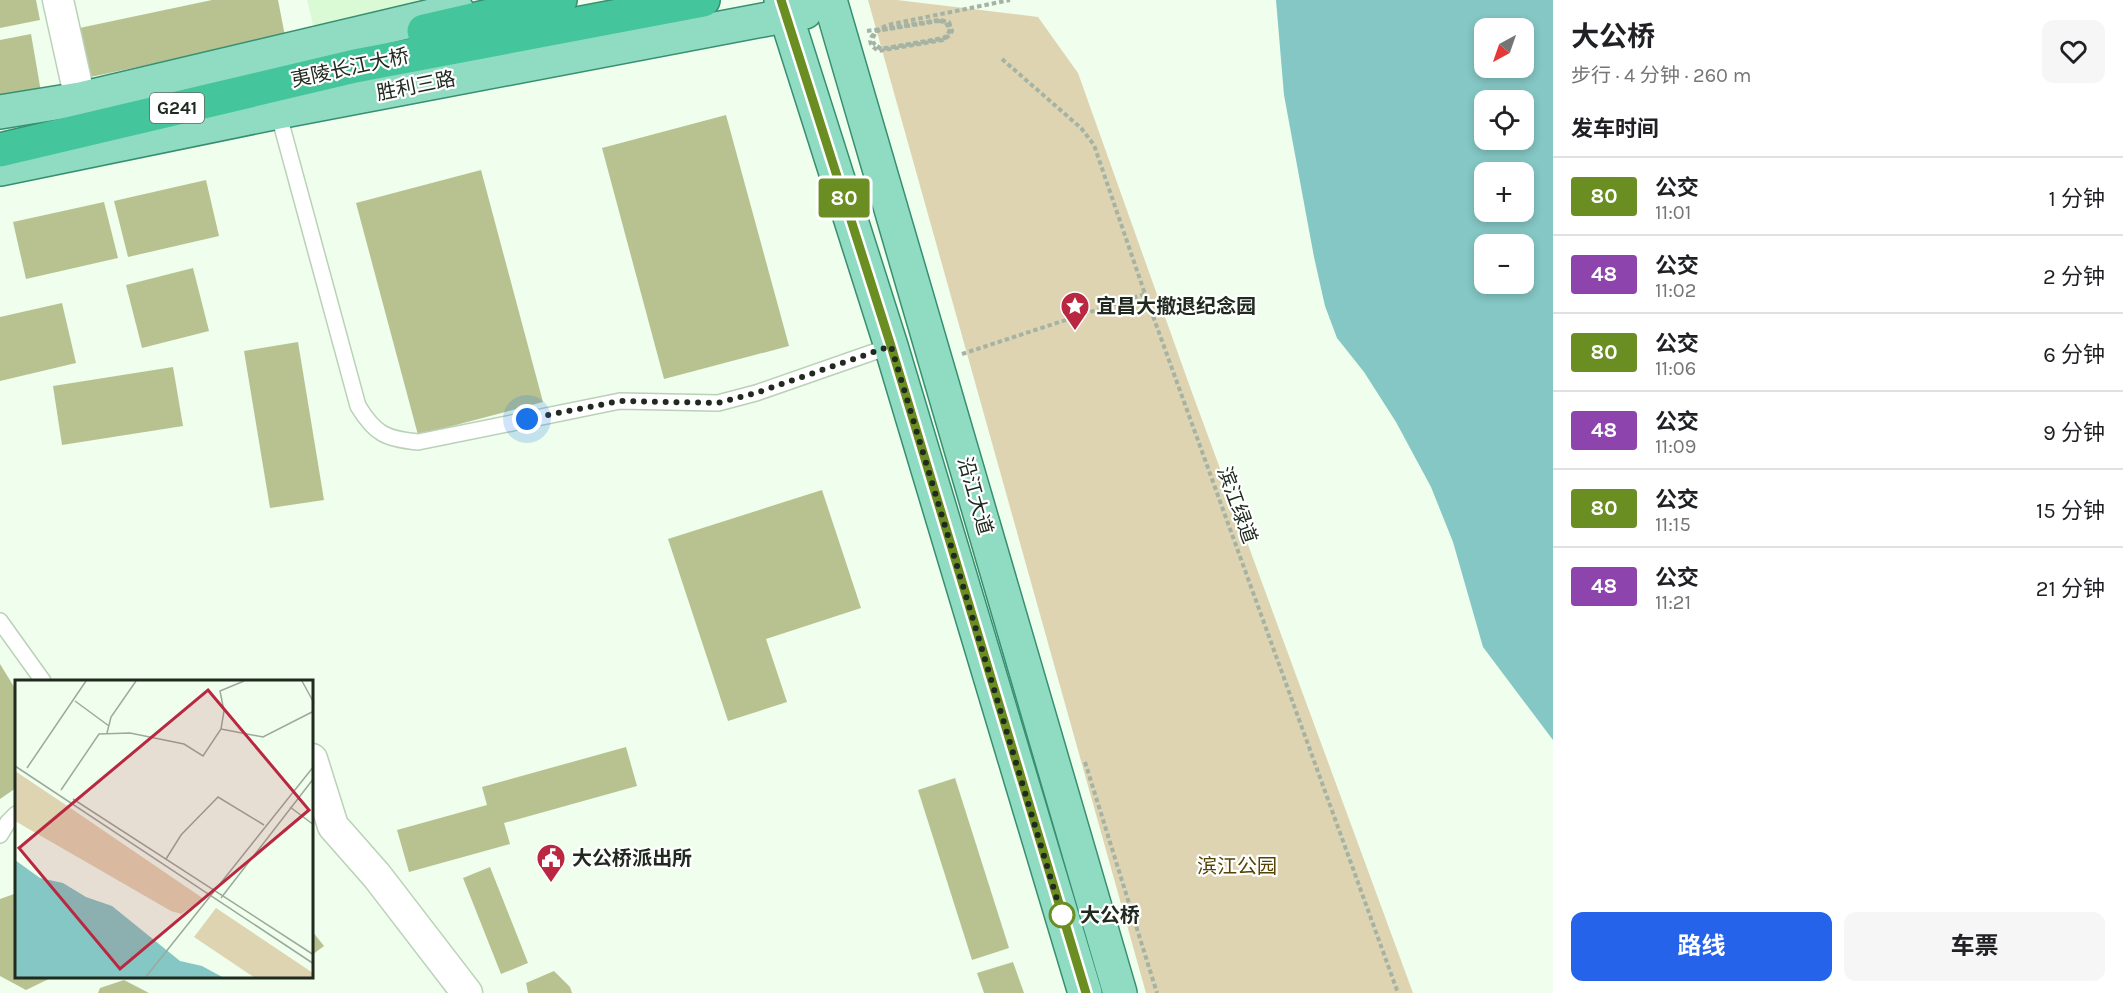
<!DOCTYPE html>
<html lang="zh">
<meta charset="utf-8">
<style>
body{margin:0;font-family:Karla,"Noto Sans SC",sans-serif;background:#f6f6f6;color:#202124;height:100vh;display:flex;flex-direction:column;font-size:22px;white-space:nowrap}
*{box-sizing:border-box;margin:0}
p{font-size:20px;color:#757577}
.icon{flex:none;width:33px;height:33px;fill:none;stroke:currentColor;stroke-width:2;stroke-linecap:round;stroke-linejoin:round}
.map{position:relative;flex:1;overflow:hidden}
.side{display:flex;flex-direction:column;background:#fff;width:570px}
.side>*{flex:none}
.badge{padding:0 12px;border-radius:4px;font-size:21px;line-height:39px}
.needle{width:39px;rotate:220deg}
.fabs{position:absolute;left:1474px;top:18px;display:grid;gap:12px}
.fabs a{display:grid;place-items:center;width:60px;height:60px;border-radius:12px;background:#fff;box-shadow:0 3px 9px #0003;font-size:30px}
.you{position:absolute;width:30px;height:30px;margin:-15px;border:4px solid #fff;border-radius:50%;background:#1a73e8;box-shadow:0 0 0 9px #1a73e833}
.map>.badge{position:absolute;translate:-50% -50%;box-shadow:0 0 0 3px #fff}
h2{padding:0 18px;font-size:22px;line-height:54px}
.round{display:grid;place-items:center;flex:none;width:63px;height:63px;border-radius:12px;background:#f6f6f6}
.headline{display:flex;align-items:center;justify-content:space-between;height:102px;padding:0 18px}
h1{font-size:28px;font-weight:700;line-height:45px}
.action{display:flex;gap:12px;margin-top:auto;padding:12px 18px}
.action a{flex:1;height:69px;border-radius:12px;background:#2563eb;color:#fff;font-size:24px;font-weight:700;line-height:69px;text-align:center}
.action a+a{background:#f6f6f6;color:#202124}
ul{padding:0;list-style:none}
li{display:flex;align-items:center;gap:18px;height:78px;padding:0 18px;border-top:2px solid #e0e0e0}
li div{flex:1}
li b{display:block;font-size:22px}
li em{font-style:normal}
li .badge{min-width:66px;font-weight:700;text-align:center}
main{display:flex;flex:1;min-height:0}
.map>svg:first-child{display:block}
</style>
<main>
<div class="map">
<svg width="1553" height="993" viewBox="0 0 1553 993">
<rect width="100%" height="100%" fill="#effeed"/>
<polygon fill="#dafad6" points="307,0 458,0 315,33"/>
<polygon fill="#ded4b2" points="868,0 897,0 1038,17 1078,73 1190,387 1413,993 1146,993"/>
<path fill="#84c7c4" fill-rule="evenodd" d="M 1276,0 L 1553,0 L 1553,740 L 1483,647 L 1453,542 L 1431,487 L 1396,422 L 1364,372 L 1337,338 L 1325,306 L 1314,257 L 1284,95 ZM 1485,28 L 1524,28 L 1524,68 L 1485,68 ZM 1485,100 L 1524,100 L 1524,140 L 1485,140 ZM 1485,172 L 1524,172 L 1524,212 L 1485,212 ZM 1485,244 L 1524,244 L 1524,284 L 1485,284 Z"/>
<g fill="#b8c290">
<polygon points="0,0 36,0 40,20 0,28"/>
<polygon points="212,0 278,0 285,36 81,79 70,30"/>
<polygon points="31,34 41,92 0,99 0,40"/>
<polygon points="726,115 789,346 664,379 602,148"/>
<polygon points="481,170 543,402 418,435 356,203"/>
<polygon points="206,180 219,236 128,257 114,201"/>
<polygon points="104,202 118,258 26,279 13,222"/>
<polygon points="193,268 209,331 142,348 126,285"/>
<polygon points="62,303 76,363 0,381 0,317"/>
<polygon points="298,342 324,500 270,508 244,351"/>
<polygon points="173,367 183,426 62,445 53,386"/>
<polygon points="822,490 861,608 766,639 787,702 728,721 668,539"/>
<polygon points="0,664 16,690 16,788 0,799"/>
<polygon points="626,747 637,786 504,823 510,844 409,872 397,830 487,805 482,787"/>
<polygon points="955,778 1009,948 972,960 918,790"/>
<polygon points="490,867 528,963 501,974 463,878"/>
<polygon points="14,894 16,895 16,976 55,976 26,990 0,976 0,899"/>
<polygon points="312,931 324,946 312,955"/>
<polygon points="1013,962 1024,993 984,993 977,973"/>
<polygon points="554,971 570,987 572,993 528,993 526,983"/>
<polygon points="124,980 149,993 98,993 100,988"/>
</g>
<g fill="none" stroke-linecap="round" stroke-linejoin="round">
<g stroke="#b9d2b6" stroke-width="18">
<g id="lane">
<path d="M 278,112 L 358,406 C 375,434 386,439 418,442 L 620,401 L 718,403 L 756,393 L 891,346"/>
<polyline points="0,621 43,681"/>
<polyline points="0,835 8,822 16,814"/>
</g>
</g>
<g stroke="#b9d2b6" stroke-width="33">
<g id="street">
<polyline points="58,0 80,99"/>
<polyline points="312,759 333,826 377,876 467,993"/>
</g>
</g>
<g stroke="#388f70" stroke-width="36">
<g id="primary">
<polyline points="781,0 891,346 1085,993"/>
<polyline points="830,0 1120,993"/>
<polyline points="0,112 80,99 457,10"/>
<polyline points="0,169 278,112 805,12"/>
</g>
</g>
<g stroke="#388f70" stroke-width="36">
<g id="highway">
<polyline points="424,31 560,0"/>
<polyline points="0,150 355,66 703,0"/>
</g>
</g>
<g stroke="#a5b3a4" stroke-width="4" stroke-dasharray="4.5 3" stroke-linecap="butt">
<polyline points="867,31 941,20 949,24 951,28 947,36 943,38 881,49 875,44"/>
<polyline points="873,38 876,31 939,21"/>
<polyline points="1002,59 1081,128 1094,145 1145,294 1398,993"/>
<polyline points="962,354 1145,294"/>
<polyline points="1085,762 1157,993"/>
</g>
<use href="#lane" stroke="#fff" stroke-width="15"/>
<use href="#street" stroke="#fff" stroke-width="30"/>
<use href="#primary" stroke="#8fdcc3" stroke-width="33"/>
<use href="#highway" stroke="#45c59b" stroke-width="33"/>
<path stroke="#a5b3a4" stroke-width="4" stroke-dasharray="4.5 3" stroke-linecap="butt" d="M 939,21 L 945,22 L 950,29 L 947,37 L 943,39 L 881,49 C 872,45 871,39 875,31 L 939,20 L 949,22 L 952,31 L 950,35 L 943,40 L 879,51 C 860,41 876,31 887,25 L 1010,0"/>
</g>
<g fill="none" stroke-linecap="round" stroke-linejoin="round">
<g stroke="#fff" stroke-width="14">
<polyline id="line" points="781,0 891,346 1086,993"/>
</g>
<use href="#line" stroke="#6b8e23" stroke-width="9"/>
<polyline stroke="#202a1f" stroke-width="6" stroke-dasharray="0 10.8" points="527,419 620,401 718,403 756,393 891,346 1065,926 1062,915"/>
</g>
<defs>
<g id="sight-pin" transform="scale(1.5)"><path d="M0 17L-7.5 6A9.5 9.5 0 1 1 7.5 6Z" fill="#b92740" stroke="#fff"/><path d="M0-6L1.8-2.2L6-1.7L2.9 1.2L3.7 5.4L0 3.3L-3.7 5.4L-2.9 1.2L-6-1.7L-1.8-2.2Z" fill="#fff"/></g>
<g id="civic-pin" transform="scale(1.5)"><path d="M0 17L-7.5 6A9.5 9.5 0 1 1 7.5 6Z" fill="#b92740" stroke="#fff"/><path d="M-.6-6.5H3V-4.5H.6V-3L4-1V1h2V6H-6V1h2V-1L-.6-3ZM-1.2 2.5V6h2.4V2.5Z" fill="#fff"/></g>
</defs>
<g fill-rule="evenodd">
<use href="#sight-pin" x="1075" y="306"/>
<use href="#civic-pin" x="551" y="858"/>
</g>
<circle fill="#fff" stroke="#6b8e23" stroke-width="3" cx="1062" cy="915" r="12"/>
<g text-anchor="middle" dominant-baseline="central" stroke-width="4.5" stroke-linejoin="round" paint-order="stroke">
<rect fill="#fff" stroke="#636a62" stroke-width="1.5" x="150" y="93" width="54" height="30" rx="4.5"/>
<g font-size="18" font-weight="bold" fill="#202a1f">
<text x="177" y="108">G241</text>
</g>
<g font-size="20" fill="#202a1f" stroke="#fff">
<text transform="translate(350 68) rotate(-12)">夷陵长江大桥</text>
<text transform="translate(416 86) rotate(-11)">胜利三路</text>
<text transform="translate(975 496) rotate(74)">沿江大道</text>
<text transform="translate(1237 505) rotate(70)">滨江绿道</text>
</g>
<g font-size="20" font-weight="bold" fill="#202a1f" stroke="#fff" text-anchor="start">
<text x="1096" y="306">宜昌大撤退纪念园</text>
<text x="572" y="858">大公桥派出所</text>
</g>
<g font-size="20" fill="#554404" stroke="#fff">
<text x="1237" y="866">滨江公园</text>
</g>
<g font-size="20" font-weight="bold" fill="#202a1f" stroke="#fff" text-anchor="start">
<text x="1080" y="915">大公桥</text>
</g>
</g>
<g transform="translate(15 680)">
<rect width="298" height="298" fill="#effeed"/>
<path d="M 0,91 L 51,125 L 189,219 L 166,234 L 156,231 L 0,141 ZM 201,228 L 298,293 L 298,298 L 240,298 L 179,257 Z" fill="#ded4b2"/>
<path d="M 0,180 L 25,198 L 48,203 L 71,217 L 97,226 L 165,281 L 187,286 L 209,298 L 0,298 Z" fill="#84c7c4"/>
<path fill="none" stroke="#84c7c4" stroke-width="3" d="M 0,287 L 20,298"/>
<path fill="none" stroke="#9ca99b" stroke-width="1.5" d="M 287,1 L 299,23M 60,21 L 94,46M 206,49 L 248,57 L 299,31M 92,53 L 96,37 L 121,1M 0,86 L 299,284M 12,88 L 71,1M 46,110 L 84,54 L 115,53 L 169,64 L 188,76 L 206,49 L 209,31 L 205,11 L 229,1M 58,119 L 299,275M 275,127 L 299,145M 151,179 L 166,155 L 203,117 L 249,145M 206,218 L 299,98M 130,298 L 299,86"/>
<path fill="#b92740" fill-opacity="0.15" stroke="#b92740" stroke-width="3" d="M 193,10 L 294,130 L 105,289 L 4,168 Z"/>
<rect width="298" height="298" fill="none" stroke="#202a1f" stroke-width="3"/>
</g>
</svg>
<div class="fabs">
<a><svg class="needle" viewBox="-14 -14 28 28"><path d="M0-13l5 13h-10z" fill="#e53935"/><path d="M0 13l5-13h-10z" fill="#757577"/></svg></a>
<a><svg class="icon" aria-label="locate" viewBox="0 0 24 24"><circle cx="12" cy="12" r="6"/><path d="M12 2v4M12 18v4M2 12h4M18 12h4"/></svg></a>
<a>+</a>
<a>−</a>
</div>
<div class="you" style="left:527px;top:419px"></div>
<b class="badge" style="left:844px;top:198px;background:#6b8e23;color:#fff">80</b>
</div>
<section class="side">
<div class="headline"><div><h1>大公桥</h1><p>步行 · 4 分钟 · 260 m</p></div><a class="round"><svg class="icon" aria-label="heart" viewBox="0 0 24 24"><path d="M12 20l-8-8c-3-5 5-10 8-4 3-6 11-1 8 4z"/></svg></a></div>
<h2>发车时间</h2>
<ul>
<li><span class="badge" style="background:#6b8e23;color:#fff">80</span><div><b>公交</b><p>11:01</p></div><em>1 分钟</em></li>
<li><span class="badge" style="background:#8e44ad;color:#fff">48</span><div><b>公交</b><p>11:02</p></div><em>2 分钟</em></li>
<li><span class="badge" style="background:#6b8e23;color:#fff">80</span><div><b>公交</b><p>11:06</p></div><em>6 分钟</em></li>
<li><span class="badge" style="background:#8e44ad;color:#fff">48</span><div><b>公交</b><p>11:09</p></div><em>9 分钟</em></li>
<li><span class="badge" style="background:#6b8e23;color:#fff">80</span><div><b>公交</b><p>11:15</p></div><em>15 分钟</em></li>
<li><span class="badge" style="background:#8e44ad;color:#fff">48</span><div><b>公交</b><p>11:21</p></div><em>21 分钟</em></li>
</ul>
<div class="action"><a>路线</a><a>车票</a></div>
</section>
</main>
